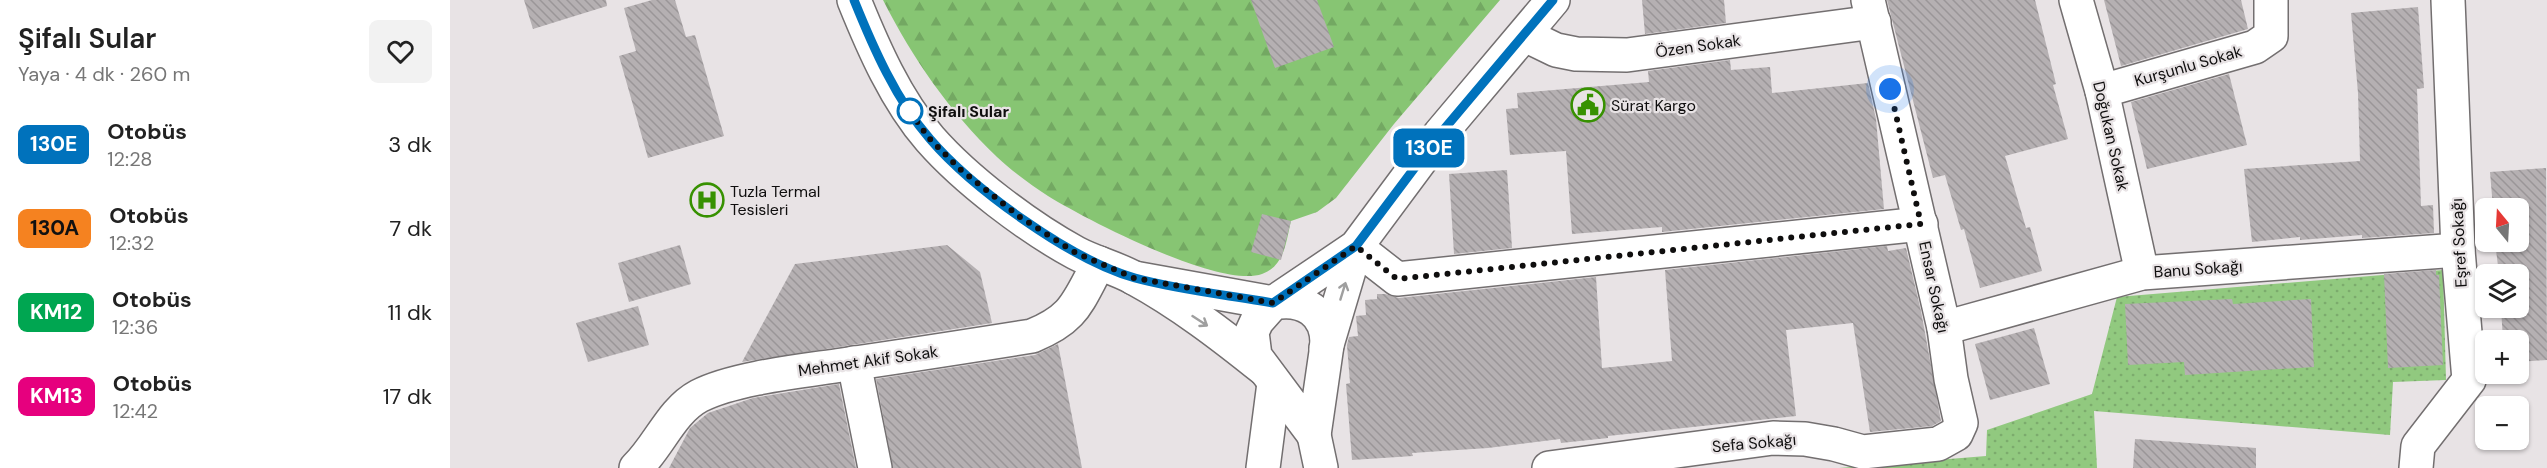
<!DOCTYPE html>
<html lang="tr">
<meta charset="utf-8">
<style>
body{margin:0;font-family:"DM Sans",sans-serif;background:#f2f2f2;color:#222;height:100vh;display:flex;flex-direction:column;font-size:22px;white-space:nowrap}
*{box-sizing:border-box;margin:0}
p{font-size:20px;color:#767676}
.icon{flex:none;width:33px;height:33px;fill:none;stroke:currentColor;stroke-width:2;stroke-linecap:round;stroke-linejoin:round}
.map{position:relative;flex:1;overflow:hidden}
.panel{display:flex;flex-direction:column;background:#fff;width:450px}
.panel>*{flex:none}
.badge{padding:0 12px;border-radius:9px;font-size:21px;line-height:39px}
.needle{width:39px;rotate:342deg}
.controls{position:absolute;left:2025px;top:198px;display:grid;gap:12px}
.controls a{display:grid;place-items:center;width:54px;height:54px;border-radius:9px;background:#fff;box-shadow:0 2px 4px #0004;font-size:30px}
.you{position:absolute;width:30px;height:30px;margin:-15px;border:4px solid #fff;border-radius:50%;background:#1a73e8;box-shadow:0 0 0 9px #1a73e833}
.map>.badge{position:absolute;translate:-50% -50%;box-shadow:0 0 0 3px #fff}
.round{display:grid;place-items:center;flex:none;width:63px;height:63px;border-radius:9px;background:#f2f2f2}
.overview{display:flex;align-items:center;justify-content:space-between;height:102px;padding:0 18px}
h1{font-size:28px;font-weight:600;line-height:45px}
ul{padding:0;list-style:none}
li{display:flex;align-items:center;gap:18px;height:84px;padding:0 18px}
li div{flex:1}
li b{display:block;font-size:22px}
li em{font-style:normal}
li .badge{min-width:66px;font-weight:700;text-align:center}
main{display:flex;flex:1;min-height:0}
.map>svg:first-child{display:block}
</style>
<main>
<section class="panel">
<div class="overview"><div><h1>Şifalı Sular</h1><p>Yaya · 4 dk · 260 m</p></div><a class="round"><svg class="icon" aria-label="heart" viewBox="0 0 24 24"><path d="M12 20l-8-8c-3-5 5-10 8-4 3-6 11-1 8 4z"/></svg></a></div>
<ul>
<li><span class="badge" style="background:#0072bc;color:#fff">130E</span><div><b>Otobüs</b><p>12:28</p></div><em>3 dk</em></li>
<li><span class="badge" style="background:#f58220;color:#111">130A</span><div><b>Otobüs</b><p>12:32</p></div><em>7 dk</em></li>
<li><span class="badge" style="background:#00a651;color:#fff">KM12</span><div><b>Otobüs</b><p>12:36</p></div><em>11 dk</em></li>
<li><span class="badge" style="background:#e6007e;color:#fff">KM13</span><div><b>Otobüs</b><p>12:42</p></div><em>17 dk</em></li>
</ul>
</section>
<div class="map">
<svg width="2097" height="468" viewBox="0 0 2097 468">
<defs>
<pattern id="forest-firs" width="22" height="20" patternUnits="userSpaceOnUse" patternTransform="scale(1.5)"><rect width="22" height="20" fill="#87c573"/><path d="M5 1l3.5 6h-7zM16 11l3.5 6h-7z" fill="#73a862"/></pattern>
<pattern id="garden-dots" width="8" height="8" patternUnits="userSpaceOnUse" patternTransform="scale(1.5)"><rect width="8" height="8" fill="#91c97f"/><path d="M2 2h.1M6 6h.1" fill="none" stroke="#7cab6d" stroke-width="1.8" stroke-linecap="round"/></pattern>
<pattern id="building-back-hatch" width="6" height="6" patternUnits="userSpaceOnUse" patternTransform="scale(1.5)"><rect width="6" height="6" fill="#b5b0b2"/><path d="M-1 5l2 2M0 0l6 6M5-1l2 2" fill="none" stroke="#9a9698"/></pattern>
</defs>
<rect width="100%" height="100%" fill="#e8e3e5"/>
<path fill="url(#forest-firs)" d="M 433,0 L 1050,0 L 944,124 L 886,198 L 867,212 L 841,221 C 836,241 835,266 812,274 C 770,289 637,220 598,196 C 581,185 562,171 547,157 C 499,111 463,59 433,0 Z"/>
<polygon fill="url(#garden-dots)" points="1993,270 1996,380 1943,382 1940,435 1644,411 1647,468 1389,468 1536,456 1537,430 1642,394 1667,297"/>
<g fill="url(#building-back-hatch)">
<polygon points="74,0 156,0 157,6 83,29"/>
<polygon points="202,0 225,0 236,37 245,35 274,136 198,158 169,56 186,51 174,8"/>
<polygon points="801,0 867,0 884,47 825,68"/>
<polygon points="1192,0 1274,0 1276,23 1195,34"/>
<polygon points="1437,0 1585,0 1606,84 1603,85 1618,139 1555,156 1576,228 1580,227 1592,271 1530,288 1514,229 1511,230 1495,175 1483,178"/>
<polygon points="1654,0 1791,0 1798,29 1671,66"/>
<polygon points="1968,7 1974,88 1967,89 1971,206 1983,205 1984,233 1912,238 1912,235 1850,240 1850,237 1802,242 1794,169 1910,161 1908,93 1901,13"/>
<polygon points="1280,60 1281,70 1320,67 1322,93 1418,83 1426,119 1434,209 1212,232 1212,227 1122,234 1116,151 1060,155 1056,109 1068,108 1067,93 1199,82 1198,71"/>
<polygon points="1779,74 1797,145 1697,169 1681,102"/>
<polygon points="2096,168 2097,360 2068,362 2068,340 2053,340 2051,308 2068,308 2068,274 2049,274 2045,242 2068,242 2068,208 2043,208 2040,172"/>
<polygon points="1057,170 1062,248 1004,254 999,174"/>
<polygon points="812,214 841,221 831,260 801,252"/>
<polygon points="230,245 241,284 179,302 168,263"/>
<polygon points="497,245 530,272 542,323 292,362 345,264"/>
<polygon points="1437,246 1438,251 1456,248 1471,311 1491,421 1482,426 1420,432 1403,323 1336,330 1346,416 1158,436 1158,438 1111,443 1110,439 1038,448 962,453 963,456 902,460 896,384 900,383 897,345 899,337 908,336 906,316 916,315 915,300 927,299 927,294 935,294 949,298 1146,277 1152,368 1222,361 1215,270"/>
<polygon points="1986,270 1986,275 1989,275 1993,365 1938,368 1934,274"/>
<polygon points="1782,299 1783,304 1861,299 1864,367 1735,375 1734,362 1678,365 1675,304"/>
<polygon points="188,306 199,345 138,362 126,323"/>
<polygon points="1584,328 1600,384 1540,400 1525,344"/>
<polygon points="608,344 632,468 443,468 426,379 585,355"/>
<polygon points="389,384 406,468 219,468 240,428 258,413 303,398"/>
<polygon points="1685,439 1806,448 1806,468 1683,468"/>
</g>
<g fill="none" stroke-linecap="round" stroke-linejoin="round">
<g stroke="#736f70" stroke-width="36">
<g id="minor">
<path d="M 404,0 C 423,47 446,100 480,139 C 516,180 578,227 626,253 C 645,263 666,268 684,278 C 730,303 773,336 814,369"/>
<polyline points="1626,0 1652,91 1692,273"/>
<polyline points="1075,35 1106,50 1126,54 1177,55 1424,22"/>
<polyline points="1652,91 1805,47 1821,36 1821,0"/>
<polyline points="906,247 947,279 1471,224"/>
<path d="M 684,278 L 823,303 C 853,297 878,312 877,345 L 864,435 L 805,356 L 802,332 L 807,321 L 823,303 L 906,247 L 990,134 L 1103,0"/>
<polyline points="1494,328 1692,273 2008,250"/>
<polyline points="876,348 906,247"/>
<polyline points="404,363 425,468"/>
<polyline points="864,435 871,468"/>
<path d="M 186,468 C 209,446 221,411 249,396 C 284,378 352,371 392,365 C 455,356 519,346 582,336 C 626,318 627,302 649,263"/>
<polyline points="813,468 824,383"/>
<polyline points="1099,468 1323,438 1355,439 1384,444 1413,452 1488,444 1506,434 1511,423 1501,379 1494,328 1418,0"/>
<polyline points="1966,468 1968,446 2019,380 2008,250 1998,0"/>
</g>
</g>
<use href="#minor" stroke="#fff" stroke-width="33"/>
</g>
<defs><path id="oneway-shaft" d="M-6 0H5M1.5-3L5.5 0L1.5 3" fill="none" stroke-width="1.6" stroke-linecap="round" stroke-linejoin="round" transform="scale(1.5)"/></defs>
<g stroke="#9f9f9f">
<use href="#oneway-shaft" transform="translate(893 291) rotate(-73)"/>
<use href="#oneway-shaft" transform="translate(750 321) rotate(33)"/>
</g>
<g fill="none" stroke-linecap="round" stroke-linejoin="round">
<g stroke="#fff" stroke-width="14">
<path id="line" d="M 404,0 C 423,47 446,100 480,139 C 523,189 621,260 685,278 C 729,290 778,295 823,303 L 906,246 L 990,134 L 1103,0"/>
</g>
<use href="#line" stroke="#0072bc" stroke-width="9"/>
<polyline stroke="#0f0e0e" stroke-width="6" stroke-dasharray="0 10.8" points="460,111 457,108 479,138 511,170 570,217 626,253 684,278 823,303 906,246 947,279 1471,224 1440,89"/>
</g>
<defs>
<g id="civic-ring" transform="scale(1.725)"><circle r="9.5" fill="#e8e3e5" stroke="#379101" stroke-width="1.5"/><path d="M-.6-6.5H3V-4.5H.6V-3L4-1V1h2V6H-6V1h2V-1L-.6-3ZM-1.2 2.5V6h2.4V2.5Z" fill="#379101"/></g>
<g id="hospital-ring" transform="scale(1.725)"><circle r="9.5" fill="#e8e3e5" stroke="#379101" stroke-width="1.5"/><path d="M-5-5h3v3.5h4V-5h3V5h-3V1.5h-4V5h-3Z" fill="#379101"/></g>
</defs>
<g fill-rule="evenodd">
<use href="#civic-ring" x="1138" y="105"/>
<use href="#hospital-ring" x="257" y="200"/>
</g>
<circle fill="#fff" stroke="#0072bc" stroke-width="3" cx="460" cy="111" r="12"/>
<g text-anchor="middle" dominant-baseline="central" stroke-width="4.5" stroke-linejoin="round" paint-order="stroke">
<g font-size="16" fill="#0f0e0e" stroke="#e8e3e5">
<text transform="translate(1248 46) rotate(-8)">Özen Sokak</text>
<text transform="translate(1738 66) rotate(-16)">Kurşunlu Sokak</text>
<text transform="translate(1661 136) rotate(77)">Doğukan Sokak</text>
<text transform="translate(2009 243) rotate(-93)">Eşref Sokağı</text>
<text transform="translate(1748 269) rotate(-4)">Banu Sokağı</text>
<text transform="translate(1484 287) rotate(78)">Ensar Sokağı</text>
<text transform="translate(418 361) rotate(-8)">Mehmet Akif Sokak</text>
<text transform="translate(1304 443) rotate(-5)">Sefa Sokağı</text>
</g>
<g font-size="16" fill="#0f0e0e" stroke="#e8e3e5" text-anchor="start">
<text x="1161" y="105">Sürat Kargo</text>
<text x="280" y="191">Tuzla Termal<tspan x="280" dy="18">Tesisleri</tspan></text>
</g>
<g font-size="16" font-weight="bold" fill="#0f0e0e" stroke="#e8e3e5" text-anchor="start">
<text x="478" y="111">Şifalı Sular</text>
</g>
</g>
</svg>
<div class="controls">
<a><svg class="needle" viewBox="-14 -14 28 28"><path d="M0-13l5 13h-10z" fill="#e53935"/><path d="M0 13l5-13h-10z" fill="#767676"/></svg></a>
<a><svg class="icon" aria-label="layers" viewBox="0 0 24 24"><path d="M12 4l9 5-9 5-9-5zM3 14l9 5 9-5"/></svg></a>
<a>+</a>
<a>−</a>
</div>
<div class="you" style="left:1440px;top:89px"></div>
<b class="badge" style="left:979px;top:148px;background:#0072bc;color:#fff">130E</b>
</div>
</main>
